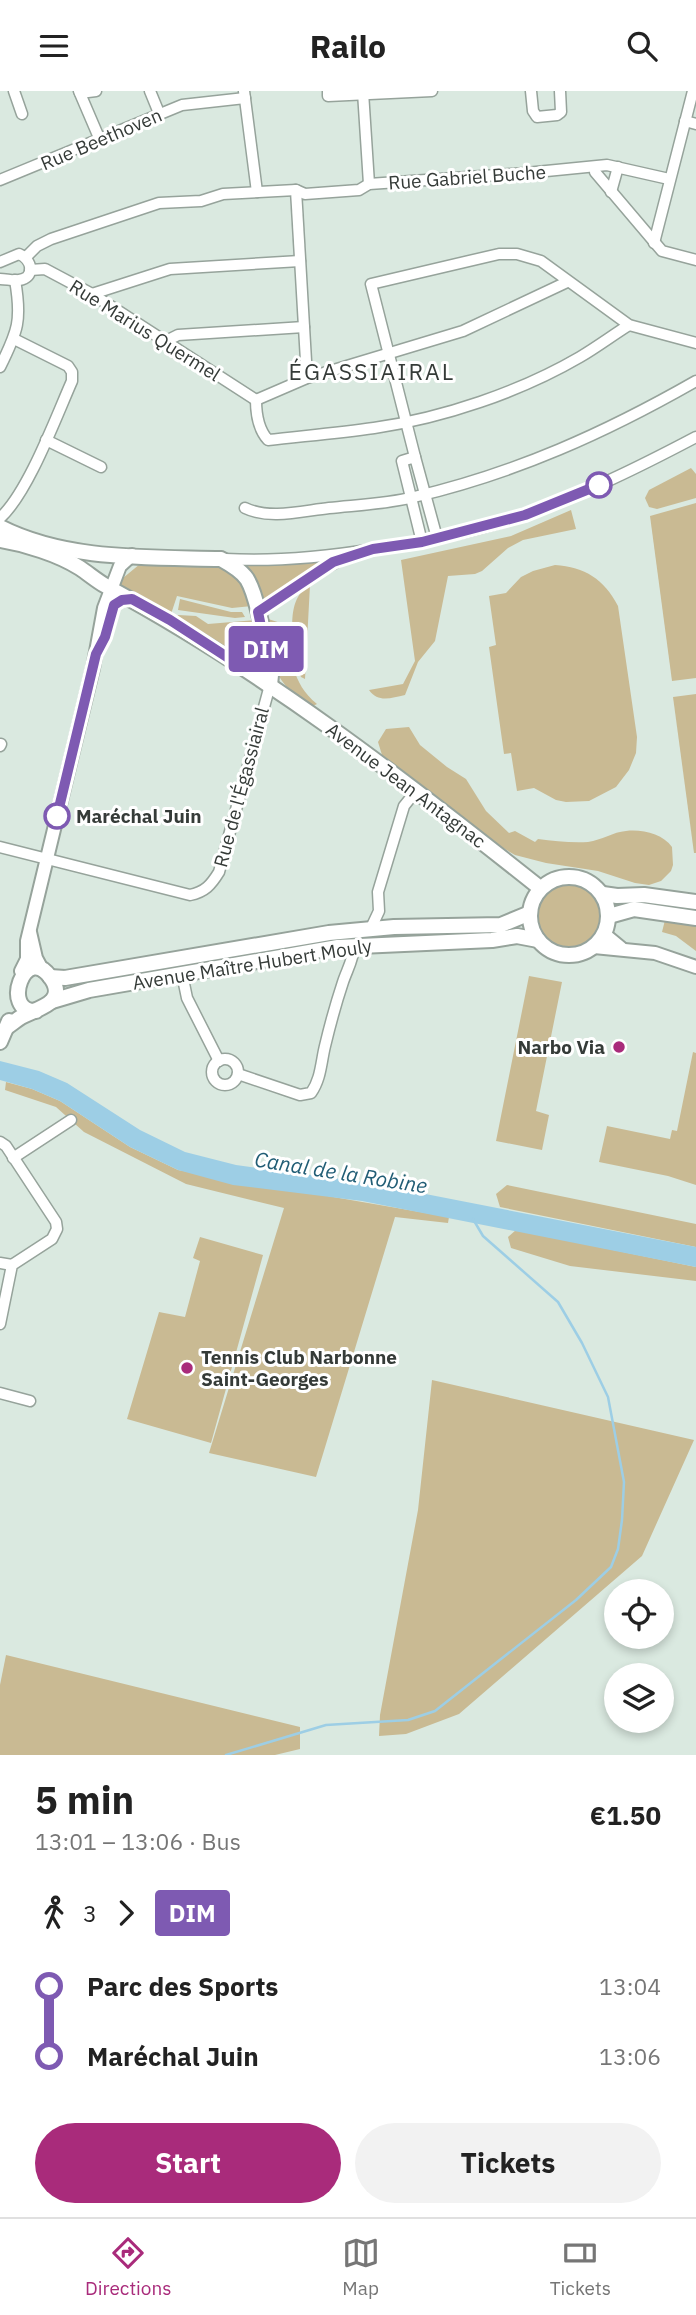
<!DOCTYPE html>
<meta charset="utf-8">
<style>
body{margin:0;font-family:"IBM Plex Sans",sans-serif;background:#f2f2f2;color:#222;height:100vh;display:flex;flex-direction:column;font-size:26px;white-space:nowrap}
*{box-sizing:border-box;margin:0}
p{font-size:23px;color:#767676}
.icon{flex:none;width:38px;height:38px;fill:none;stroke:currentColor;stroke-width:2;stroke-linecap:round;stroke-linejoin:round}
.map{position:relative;height:1664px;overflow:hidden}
.side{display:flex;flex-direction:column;background:#fff;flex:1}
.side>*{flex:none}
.badge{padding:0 14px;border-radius:5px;font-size:24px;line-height:46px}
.controls{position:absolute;left:604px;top:1488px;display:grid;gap:14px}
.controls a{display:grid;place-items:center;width:70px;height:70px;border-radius:50%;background:#fff;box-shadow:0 4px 10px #0003;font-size:35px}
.map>.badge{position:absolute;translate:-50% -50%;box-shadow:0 0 0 4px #fff}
.legs{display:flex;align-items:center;gap:10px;height:77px;padding:0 35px;font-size:23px}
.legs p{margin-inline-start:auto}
.overview{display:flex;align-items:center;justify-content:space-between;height:119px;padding:0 35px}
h1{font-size:38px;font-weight:800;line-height:52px}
.cta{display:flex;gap:14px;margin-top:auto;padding:14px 35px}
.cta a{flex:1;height:80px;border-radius:42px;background:#a92b7b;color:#fff;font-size:28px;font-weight:800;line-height:80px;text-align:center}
.cta a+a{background:#f2f2f2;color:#222}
ul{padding:0 35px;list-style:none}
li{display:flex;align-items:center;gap:24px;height:70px;font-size:26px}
li i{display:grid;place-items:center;width:10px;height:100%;margin:0 9px;background:currentColor}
li i::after{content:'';width:18px;height:18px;margin:-9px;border:5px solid;border-radius:50%;background:#fff}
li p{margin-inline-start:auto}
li:first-child i{background:linear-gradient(#0000 50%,currentColor 0)}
li:last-child i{background:linear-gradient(currentColor 50%,#0000 0)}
header{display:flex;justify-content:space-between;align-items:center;height:91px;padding:0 35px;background:#fff;font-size:32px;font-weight:800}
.menu{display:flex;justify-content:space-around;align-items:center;height:98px;border-top:2px solid #e0e0e0;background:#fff;font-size:19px;color:#767676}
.menu a{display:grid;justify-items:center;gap:4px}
.menu .current{color:#a92b7b}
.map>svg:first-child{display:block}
</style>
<header><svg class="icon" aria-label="menu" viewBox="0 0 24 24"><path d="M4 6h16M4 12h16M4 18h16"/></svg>Railo<svg class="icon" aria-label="search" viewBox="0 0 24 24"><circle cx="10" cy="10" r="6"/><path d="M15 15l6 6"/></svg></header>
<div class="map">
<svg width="696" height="1664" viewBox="0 0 696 1664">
<rect width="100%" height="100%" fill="#dae9e0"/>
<g fill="#c9ba93">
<polygon points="691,377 696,383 696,407 657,418 649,416 645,407 649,399"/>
<polygon points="696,412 696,587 672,590 650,425"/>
<path d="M 571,419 L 576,438 L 523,449 L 508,457 L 482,480 L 475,483 L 448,485 L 435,550 L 418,571 L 405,604 C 391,607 378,612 369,599 L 403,593 L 415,570 L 401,469 L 511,445 Z"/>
<polygon points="329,469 260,517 241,475"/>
<polygon points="222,472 238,482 252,515 232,517 177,505 171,523 116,497 123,487 140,473"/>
<path d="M 555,474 C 585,476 604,488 618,515 L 637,646 L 636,662 L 629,679 L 616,696 L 589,710 L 566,711 L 556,709 L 534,697 L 517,700 L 511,662 L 504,663 L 489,556 L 496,554 L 489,505 L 506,502 L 521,486 L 533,480 Z"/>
<path d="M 310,494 L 305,588 L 301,586 C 295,560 281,510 310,494 Z"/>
<polygon points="180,508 231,521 242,521 245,526 235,527 178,519"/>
<polygon points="178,524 196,525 208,533 256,529 262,568 257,573 247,573 174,528"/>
<path d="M 265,527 L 287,534 C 291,565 291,592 317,613 L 311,616 C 269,586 274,575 265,527 Z"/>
<polygon points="696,603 696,762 694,762 673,606"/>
<path d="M 409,636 L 420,654 L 447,676 L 466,688 L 486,720 L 509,742 L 515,740 L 535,751 L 538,748 C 554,750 571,752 588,751 C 602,749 613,741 626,740 C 642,738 663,743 672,756 L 673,774 L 671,780 L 661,790 L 649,794 L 635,792 L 598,780 L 546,772 L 515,764 L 498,754 L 382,664 L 378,651 L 386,638 Z"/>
<circle cx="569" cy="825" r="31"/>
<polygon points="665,829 696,832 696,860 676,845 662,841"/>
<polygon points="529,885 562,891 536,1020 549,1024 542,1059 496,1050"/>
<polygon points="693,961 696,962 696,1094 668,1085 599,1071 607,1035 670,1048 672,1039 677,1040"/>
<polygon points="6,991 32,998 60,1010 130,1056 178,1079 449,1126 448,1132 395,1126 316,1386 209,1362 284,1117 186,1093 84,1041 56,1016 5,999"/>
<polygon points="507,1094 696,1133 696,1156 500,1116 496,1103"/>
<polygon points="516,1139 696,1176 696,1190 570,1175 511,1157 508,1146"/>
<polygon points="200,1146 263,1164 211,1352 127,1328 159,1221 185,1226 200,1170 193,1167"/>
<polygon points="432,1289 694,1349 642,1465 459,1623 406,1643 379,1645 380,1624 418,1419"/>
<polygon points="6,1564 300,1636 300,1658 275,1664 0,1664 0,1594"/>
</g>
<polygon fill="#9dcee5" points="0,970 39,980 67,992 140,1039 185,1061 236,1074 364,1091 696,1156 696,1176 362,1110 233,1094 178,1079 130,1056 60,1010 32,998 0,989"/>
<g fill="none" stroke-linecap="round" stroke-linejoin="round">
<polyline stroke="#9dcee5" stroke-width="2.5" points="226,1664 326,1634 408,1629 435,1620 576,1509 611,1476 618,1458 622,1429 624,1391 608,1306 582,1252 558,1211 483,1145 473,1128"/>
<g stroke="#96a39b" stroke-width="13">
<g id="minor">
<polyline points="14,0 22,23"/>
<polyline points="79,0 100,49"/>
<polyline points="150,0 159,22"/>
<polyline points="244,0 257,101"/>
<polyline points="328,0 328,5 432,0"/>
<polyline points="531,0 533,20 537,26 557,24 561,21 560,0"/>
<polyline points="363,1 369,93"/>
<polyline points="80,2 96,0"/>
<polyline points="685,30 696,33"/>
<polyline points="595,81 662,160 696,169"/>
<polyline points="0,89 182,14 245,7"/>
<polyline points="296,99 307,287"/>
<polyline points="611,101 618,76"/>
<polyline points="654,152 693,0"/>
<polyline points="26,166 37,155 51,148 159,112 201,110 223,103 296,99 305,103 359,99 369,93 526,82 607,74 669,88"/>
<path d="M 0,171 L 19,163 C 32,168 36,187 19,189 C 12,190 7,188 0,188"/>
<polyline points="30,179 45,178 92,203 256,309"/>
<polyline points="92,203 170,178 300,170"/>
<polyline points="166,250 178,244 304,236"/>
<path d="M 0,276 C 18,240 22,229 15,189"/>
<path d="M 256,309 C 256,324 258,338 268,349 C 303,345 339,342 374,337 C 443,327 520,301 580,266 C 597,256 613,244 629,234"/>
<polyline points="256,309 307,287 463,240 567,191"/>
<polyline points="46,349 101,376"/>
<polyline points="415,366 371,193 499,163 517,163 541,170 629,234 696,252"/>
<path d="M 245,417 C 270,429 302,420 329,417 C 357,414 387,413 414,406 C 516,382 605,342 696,290"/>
<path d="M 0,427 C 28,402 56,326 72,290 L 72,281 L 68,275 L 14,248"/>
<polyline points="422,451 402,370 415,366 437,447"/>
<path d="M 225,468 C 275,471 325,466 374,458 C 425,450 477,441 525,423 C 585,403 641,375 696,346"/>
<polyline points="258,521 312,484 343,468"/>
<polyline points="0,655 1,653"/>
<path d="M 0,756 L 190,804 C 205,801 211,794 219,781 L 270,594"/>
<polyline points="371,837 379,820 378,801 404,715 416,700"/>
<polyline points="182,883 187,907 219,970"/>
<circle cx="225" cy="981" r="13"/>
<path d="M 238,983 L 300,1004 L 311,1002 C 321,988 321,971 325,955 C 330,934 336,912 343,891 C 347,879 354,867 354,855"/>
<polyline points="0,1051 6,1055 56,1131 57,1138 52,1148 12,1174 0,1233"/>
<polyline points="13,1067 71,1029"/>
<polyline points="0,1172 12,1174"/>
<polyline points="0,1302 30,1310"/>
</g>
</g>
<g stroke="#96a39b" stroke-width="16">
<g id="tertiary">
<polyline points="30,841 36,867 43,880"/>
<polyline points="604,843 621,857"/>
<polyline points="594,856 655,862 696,876"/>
<polyline points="21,880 27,868 27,850 93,577 104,517 120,475 132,464"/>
</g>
</g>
<g stroke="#96a39b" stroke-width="18">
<g id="secondary">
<path d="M 0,436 C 67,470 148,466 221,468 C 230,473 241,479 247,488 C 259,508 266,560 271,584 L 270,594"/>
<path d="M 0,449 C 25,453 58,463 80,477 C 89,483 97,490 106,495 C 262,579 402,687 540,797"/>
<circle cx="569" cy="825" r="39"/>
<polyline points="603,803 617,805 644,804 696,811"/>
<polyline points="609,825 634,818 696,827"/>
<polyline points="50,886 65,887 329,842 394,836 501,834 530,822"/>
<polyline points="52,910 89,899 338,856 492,849 517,845 538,849"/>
<path d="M 7,936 C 12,933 16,929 21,926 C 34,918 69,913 51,887 C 25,850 0,922 36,920"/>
<polyline points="0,951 9,930"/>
</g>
</g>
<use href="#minor" stroke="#fff" stroke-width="10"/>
<use href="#tertiary" stroke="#fff" stroke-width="12"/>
<use href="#secondary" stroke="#fff" stroke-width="14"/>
</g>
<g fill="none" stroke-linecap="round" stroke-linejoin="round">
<g stroke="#fff" stroke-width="16">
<polyline id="line-1" points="57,725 96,563 105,546 114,514 122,509 132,508 170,529 244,577 257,576 264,572 267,564 258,521 333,471 373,458 422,451 525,424 599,394"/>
</g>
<use href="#line-1" stroke="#7e5ab2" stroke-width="10"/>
</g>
<g fill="#fff" stroke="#7e5ab2" stroke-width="3.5">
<circle cx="599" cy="394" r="12"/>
<circle cx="57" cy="725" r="12"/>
</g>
<g fill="#a92b7b" stroke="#fff" stroke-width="2.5">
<circle cx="619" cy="956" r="7"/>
<circle cx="187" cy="1277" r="7"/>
</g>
<g text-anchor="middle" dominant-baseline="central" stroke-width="6" stroke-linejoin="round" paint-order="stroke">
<g font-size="19" fill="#353b38" stroke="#fff">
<text transform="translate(101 48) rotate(-23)">Rue Beethoven</text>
<text transform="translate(467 86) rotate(-4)">Rue Gabriel Buche</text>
<text transform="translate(145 239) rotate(32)">Rue Marius Quermel</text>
<text transform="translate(406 694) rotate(37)">Avenue Jean Antagnac</text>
<text transform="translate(241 696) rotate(-75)">Rue de l'Égassiairal</text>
<text transform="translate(252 873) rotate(-9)">Avenue Maître Hubert Mouly</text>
</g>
<g font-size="19" font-weight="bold" fill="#353b38" stroke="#fff" text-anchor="start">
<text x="76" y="725">Maréchal Juin</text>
</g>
<g font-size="19" font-weight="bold" fill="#353b38" stroke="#fff" text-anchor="end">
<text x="605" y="956">Narbo Via</text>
<text x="201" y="1266" text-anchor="start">Tennis Club Narbonne<tspan x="201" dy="22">Saint-Georges</tspan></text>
</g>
<g font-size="21" font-style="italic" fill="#215d75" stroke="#fff">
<text transform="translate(341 1081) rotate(9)">Canal de la Robine</text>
</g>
<g font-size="23" letter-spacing="2" fill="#353b38" stroke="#fff">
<text x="372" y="280">ÉGASSIAIRAL</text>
</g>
</g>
</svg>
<div class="controls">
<a><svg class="icon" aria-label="locate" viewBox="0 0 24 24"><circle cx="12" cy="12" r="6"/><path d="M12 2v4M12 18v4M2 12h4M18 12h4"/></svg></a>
<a><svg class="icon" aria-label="layers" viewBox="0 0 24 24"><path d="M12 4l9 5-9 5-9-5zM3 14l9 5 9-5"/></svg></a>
</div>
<b class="badge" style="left:266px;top:558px;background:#7e5ab2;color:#fff">DIM</b>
</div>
<section class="side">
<div class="overview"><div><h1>5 min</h1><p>13:01 – 13:06 · Bus</p></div><b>€1.50</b></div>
<div class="legs"><svg class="icon" aria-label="walk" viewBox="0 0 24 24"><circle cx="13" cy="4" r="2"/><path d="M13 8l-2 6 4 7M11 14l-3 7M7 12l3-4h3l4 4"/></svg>3<svg class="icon" aria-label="forward" viewBox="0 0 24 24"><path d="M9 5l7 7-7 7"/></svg><b class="badge" style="background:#7e5ab2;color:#fff">DIM</b></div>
<ul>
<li><i style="color:#7e5ab2"></i><b>Parc des Sports</b><p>13:04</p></li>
<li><i style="color:#7e5ab2"></i><b>Maréchal Juin</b><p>13:06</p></li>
</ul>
<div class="cta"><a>Start</a><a>Tickets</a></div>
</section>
<nav class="menu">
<a class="current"><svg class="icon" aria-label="directions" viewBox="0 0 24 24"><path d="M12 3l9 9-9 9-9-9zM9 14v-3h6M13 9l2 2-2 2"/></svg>Directions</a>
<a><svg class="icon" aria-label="map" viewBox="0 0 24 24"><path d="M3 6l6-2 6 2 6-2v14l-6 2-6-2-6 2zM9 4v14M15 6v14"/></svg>Map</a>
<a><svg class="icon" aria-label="tickets" viewBox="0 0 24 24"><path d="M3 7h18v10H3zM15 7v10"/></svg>Tickets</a>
</nav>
